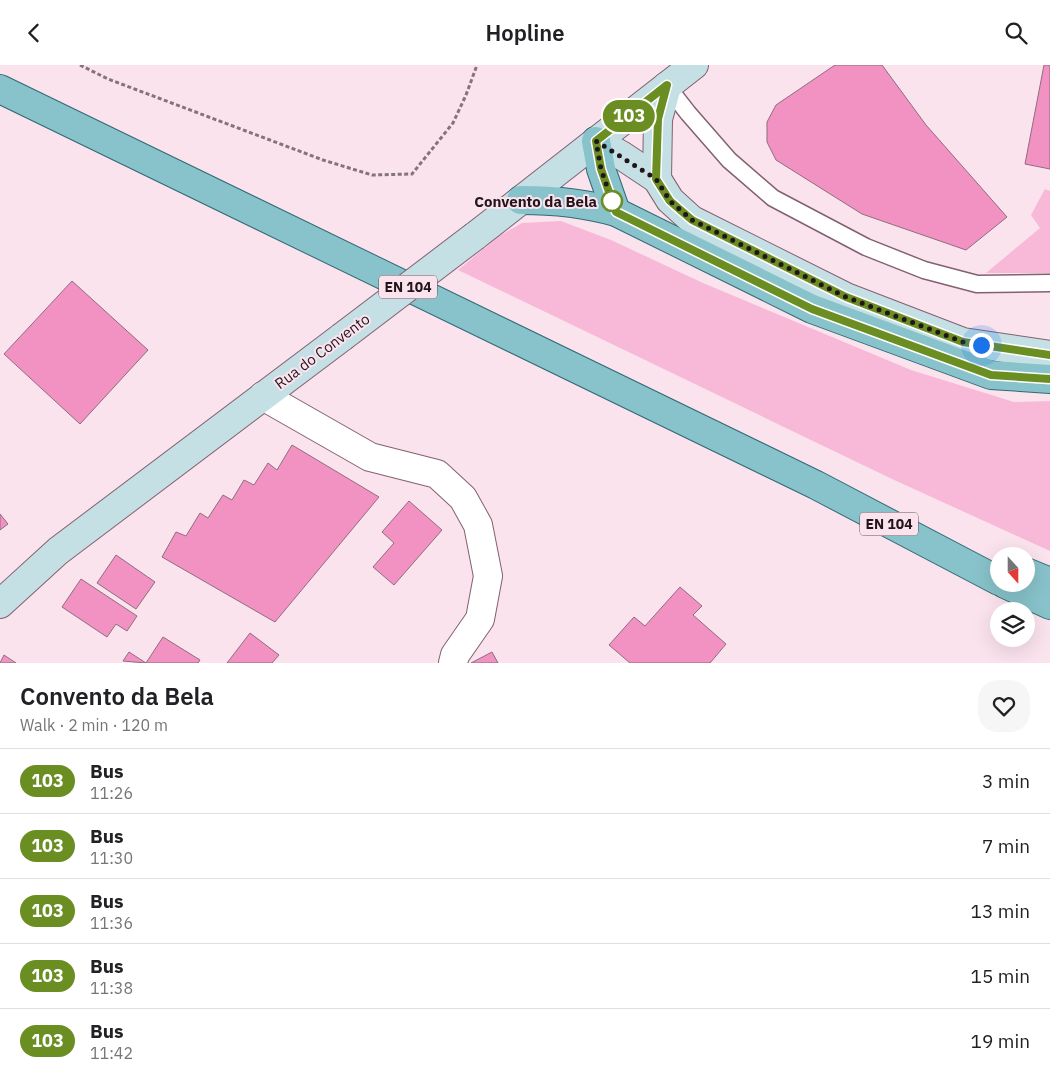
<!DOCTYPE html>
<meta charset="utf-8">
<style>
body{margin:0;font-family:"IBM Plex Sans",sans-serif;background:#f6f6f6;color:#202124;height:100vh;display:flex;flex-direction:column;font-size:19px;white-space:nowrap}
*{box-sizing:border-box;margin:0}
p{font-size:16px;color:#757577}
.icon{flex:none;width:28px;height:28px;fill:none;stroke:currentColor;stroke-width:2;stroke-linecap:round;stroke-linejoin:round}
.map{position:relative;height:598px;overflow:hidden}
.side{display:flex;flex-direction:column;background:#fff;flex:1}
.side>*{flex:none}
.badge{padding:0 10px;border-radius:16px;font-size:18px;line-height:32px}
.needle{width:32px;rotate:159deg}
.controls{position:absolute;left:990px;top:482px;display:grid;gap:10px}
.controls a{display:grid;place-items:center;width:45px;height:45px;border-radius:50%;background:#fff;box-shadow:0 5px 20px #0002;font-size:25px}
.you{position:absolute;width:25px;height:25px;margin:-12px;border:4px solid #fff;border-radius:50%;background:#1a73e8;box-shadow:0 0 0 8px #1a73e833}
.map>.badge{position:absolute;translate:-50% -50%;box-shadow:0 0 0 2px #fff}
.round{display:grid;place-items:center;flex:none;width:52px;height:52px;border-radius:20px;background:#f6f6f6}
.summary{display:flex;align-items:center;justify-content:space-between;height:85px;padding:0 20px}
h1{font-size:24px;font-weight:600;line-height:38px}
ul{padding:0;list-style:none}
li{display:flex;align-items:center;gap:15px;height:65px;padding:0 20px;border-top:1px solid #e0e0e0}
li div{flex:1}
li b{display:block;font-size:19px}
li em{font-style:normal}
li .badge{min-width:55px;font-weight:700;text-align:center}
header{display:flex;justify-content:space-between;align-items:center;height:65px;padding:0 20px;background:#fff;font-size:22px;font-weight:600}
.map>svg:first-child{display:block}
</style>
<header><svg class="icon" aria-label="back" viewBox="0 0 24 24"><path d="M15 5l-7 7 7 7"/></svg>Hopline<svg class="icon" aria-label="search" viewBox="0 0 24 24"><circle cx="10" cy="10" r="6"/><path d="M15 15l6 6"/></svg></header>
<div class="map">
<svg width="1050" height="598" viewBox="0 0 1050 598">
<rect width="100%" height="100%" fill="#fbe3ee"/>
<g fill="#f7b9d7">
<polygon points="1045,124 1050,126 1050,208 986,208 1040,163 1031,150"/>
<polygon points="561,156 611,175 703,218 911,305 1014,337 1050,336 1050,486 892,414 458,205 499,171 522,158"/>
</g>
<g fill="#f292c3" stroke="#8f6d7d">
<polygon points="835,0 882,0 926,60 1007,152 966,185 862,149 776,95 767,77 767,57 776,40"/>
<polygon points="1044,0 1050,0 1050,104 1025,99"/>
<polygon points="72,216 148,285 80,359 4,289"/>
<polygon points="292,380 379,432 275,557 162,492 176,467 186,471 200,448 208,453 223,430 232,435 244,415 254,420 268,398 277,405"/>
<polygon points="409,436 442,465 394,520 373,502 394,478 382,467"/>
<polygon points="0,449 8,459 0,465"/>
<polygon points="116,490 155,517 136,544 97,518"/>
<polygon points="81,514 137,551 127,566 116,559 107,572 62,542"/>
<polygon points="680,522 702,541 693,550 726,579 710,598 630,598 609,580 634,552 645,561"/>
<polygon points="250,568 279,590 272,598 227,598"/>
<polygon points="163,572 200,595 198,598 146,598"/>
<polygon points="129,587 146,598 123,596"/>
<polygon points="492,587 498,598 471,598"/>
<polygon points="4,590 16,598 0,598"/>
</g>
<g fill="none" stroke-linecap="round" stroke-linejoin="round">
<g stroke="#826170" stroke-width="19">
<polyline id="lane" points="667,21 688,48 729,95 773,133 866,182 924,205 977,219 1050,218"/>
</g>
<g stroke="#826170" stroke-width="30">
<polyline id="street" points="263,331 370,392 437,409 463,433 478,460 488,511 480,554 455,590 453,598"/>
</g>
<g stroke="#826170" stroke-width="30">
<g id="secondary">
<polyline points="596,76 621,90 657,114 670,135 692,155 846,232 963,277 1050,290"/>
<polyline points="657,114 658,54 667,21"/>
<polyline points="475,171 694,0"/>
<polyline points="0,539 58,486 342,272"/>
</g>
</g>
<g stroke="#316a76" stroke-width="30">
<g id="primary">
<polyline points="0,24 816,420 999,516"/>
<polyline points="596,76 601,104 616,147"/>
<path d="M 521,135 C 554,135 584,138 616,147 L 812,244 L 991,310 L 1050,314"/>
<polyline points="1026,507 1050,517"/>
<polyline points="1005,519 1050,540"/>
</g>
</g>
<polyline stroke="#85737b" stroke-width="3" stroke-dasharray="4 2.5" stroke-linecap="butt" points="80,0 108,14 323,95 372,110 412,109 453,58 466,30 477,0"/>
<use href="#lane" stroke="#fff" stroke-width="16"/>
<use href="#street" stroke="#fff" stroke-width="28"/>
<use href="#secondary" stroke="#c4e0e5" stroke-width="28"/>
<use href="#primary" stroke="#88c2ca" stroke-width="28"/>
<g stroke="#826170" stroke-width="30" stroke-linecap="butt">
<polyline id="secondary-bridge" points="342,272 475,171"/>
</g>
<use href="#secondary-bridge" stroke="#c4e0e5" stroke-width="28"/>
</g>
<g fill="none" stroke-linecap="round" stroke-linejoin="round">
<g stroke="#fff" stroke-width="11">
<polyline id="line" points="1050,290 963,277 846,232 692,155 670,136 656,114 658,54 667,20 596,76 601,104 616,147 812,244 991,310 1050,314"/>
</g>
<use href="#line" stroke="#6b8e23" stroke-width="8"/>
<polyline stroke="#21141a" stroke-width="5" stroke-dasharray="0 9" points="612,136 601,104 596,76 656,114 670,136 692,155 846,232 963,277 981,280"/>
</g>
<circle fill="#fff" stroke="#6b8e23" stroke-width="2.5" cx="612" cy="136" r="10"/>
<g text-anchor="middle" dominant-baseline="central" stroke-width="4" stroke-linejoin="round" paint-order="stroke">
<g fill="#fbe3ee" stroke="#62525a" stroke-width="1">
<rect x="379" y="210.5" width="58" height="23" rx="4"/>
<rect x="860" y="447.5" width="58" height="23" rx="4"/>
</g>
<g font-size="14" font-weight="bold" fill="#21141a">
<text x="408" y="222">EN 104</text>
<text x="889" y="459">EN 104</text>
</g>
<g font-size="15" font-weight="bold" fill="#21141a" stroke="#fbe3ee" text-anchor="end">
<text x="597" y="136">Convento da Bela</text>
</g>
<g font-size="15" fill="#21141a" stroke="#fbe3ee">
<text transform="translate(322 286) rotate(-37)">Rua do Convento</text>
</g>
</g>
</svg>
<div class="controls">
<a><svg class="needle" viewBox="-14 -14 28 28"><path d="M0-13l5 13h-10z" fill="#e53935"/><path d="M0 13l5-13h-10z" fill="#757577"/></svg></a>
<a><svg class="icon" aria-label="layers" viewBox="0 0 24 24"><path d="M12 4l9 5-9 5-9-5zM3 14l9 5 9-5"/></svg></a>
</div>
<div class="you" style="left:981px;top:280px"></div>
<b class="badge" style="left:629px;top:51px;background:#6b8e23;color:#fff">103</b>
</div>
<section class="side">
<div class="summary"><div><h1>Convento da Bela</h1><p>Walk · 2 min · 120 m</p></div><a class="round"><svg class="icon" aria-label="heart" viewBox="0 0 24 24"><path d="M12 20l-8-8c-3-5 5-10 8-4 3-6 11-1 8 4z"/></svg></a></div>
<ul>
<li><span class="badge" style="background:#6b8e23;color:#fff">103</span><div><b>Bus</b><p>11:26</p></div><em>3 min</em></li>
<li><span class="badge" style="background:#6b8e23;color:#fff">103</span><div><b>Bus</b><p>11:30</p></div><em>7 min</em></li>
<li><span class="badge" style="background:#6b8e23;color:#fff">103</span><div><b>Bus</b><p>11:36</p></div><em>13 min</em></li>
<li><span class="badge" style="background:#6b8e23;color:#fff">103</span><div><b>Bus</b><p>11:38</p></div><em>15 min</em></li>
<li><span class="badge" style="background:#6b8e23;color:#fff">103</span><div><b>Bus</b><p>11:42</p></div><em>19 min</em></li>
</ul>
</section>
